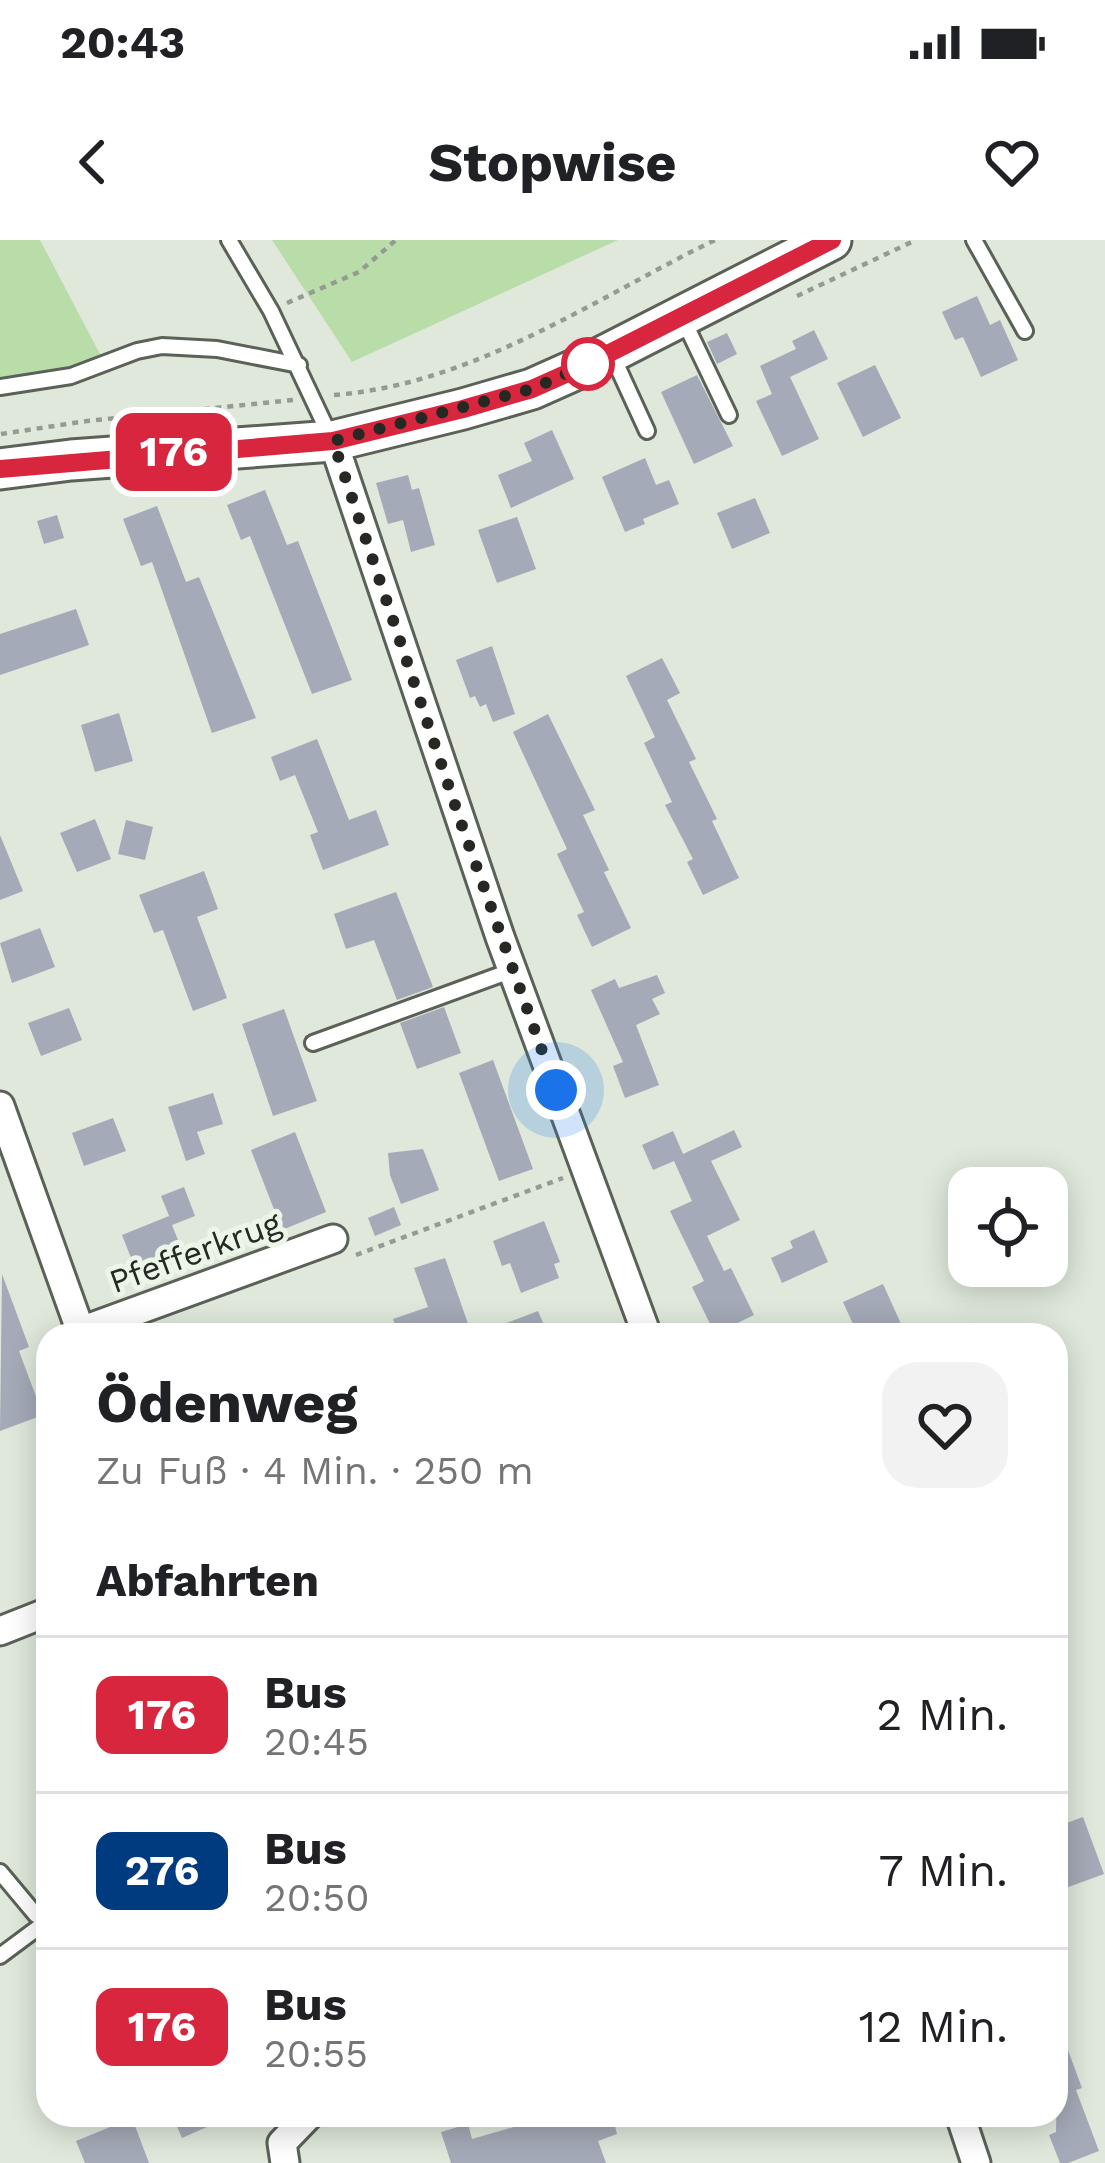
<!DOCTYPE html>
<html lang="de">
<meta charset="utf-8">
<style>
body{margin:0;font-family:"Work Sans",sans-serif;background:#f2f2f2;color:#202124;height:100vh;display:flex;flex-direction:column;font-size:45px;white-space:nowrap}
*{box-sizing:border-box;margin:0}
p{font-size:39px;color:#757577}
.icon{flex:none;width:66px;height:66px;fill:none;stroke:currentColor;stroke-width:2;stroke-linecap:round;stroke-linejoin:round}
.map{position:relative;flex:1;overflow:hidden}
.details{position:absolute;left:36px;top:1083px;width:1032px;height:804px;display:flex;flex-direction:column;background:#fff;border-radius:36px;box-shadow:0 6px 30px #0003}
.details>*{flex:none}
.badge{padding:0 24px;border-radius:18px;font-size:42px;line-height:78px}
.buttons{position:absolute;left:948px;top:927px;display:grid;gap:24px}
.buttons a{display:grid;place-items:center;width:120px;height:120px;border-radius:24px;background:#fff;box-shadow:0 6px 30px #0003;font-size:60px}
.you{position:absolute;width:60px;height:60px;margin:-30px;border:9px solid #fff;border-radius:50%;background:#1a73e8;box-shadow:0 0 0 18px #1a73e833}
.map>.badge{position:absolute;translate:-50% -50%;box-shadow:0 0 0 6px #fff}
h2{padding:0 60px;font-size:45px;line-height:108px}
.round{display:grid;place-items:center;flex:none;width:126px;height:126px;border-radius:36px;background:#f2f2f2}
.overview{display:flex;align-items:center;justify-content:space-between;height:204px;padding:0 60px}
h1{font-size:57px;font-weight:700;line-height:90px}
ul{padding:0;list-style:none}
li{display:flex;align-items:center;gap:36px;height:156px;padding:0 60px;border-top:3px solid #e0e0e0}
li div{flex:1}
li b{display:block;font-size:45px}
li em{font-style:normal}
li .badge{min-width:132px;font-weight:700;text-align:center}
.status{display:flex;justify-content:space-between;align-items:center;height:84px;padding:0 60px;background:#fff;direction:ltr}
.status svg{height:33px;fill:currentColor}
header{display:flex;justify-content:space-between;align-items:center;height:156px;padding:0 60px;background:#fff;font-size:54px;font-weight:700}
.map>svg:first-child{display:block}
</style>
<div class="status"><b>20:43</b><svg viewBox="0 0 49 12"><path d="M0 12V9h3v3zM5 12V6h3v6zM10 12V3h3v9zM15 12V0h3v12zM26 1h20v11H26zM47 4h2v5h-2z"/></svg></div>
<header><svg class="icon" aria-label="back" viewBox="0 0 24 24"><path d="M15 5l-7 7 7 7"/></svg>Stopwise<svg class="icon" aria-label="heart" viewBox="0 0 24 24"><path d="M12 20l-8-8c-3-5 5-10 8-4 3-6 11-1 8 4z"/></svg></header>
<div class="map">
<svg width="1105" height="1923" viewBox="0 0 1105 1923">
<rect width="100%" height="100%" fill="#dfe8db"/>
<g fill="#b8dda8">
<polygon points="0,0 40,0 101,116 65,130 0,139"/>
<polygon points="272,0 618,0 352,122"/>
</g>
<g fill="#a4aab7">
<polygon points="977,56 990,85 1000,80 1018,120 981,137 963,97 955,100 942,72"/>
<polygon points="814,90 828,119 790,137 819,199 782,216 756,161 772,154 760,126 796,109 792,101"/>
<polygon points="727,93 737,114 717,124 707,102"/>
<polygon points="875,125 901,178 863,197 837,143"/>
<polygon points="697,135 733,206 694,224 661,152"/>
<polygon points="552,190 574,239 511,268 498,235 532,221 524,203"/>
<polygon points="645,218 656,245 669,240 679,264 643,279 645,284 625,292 602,237"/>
<polygon points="408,235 412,250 419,248 435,305 411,312 403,280 388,284 376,243"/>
<polygon points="265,250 287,305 298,301 352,440 312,454 250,296 241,300 227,265"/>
<polygon points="755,258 770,293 732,309 717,273"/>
<polygon points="157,266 186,342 199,337 256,478 212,493 152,322 141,326 123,279"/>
<polygon points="57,275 64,298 44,304 37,281"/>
<polygon points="517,277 536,329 497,343 478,290"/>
<polygon points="76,369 89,405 0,435 0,394"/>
<polygon points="492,406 515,474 493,482 486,464 480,467 475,456 470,458 456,420"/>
<polygon points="662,418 680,453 667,460 696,519 689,522 717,579 712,581 739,638 703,655 687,622 693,619 665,565 672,562 644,503 655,497 626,436"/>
<polygon points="119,473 133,521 95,532 81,485"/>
<polygon points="548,474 595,570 583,575 609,630 604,632 631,688 592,707 577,675 584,672 557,614 567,609 513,492"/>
<polygon points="317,499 349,580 376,570 389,605 323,630 310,595 318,592 295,535 280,541 271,517"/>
<polygon points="95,579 111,619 77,632 60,593"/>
<polygon points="126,580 153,587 145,620 118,614"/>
<polygon points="0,595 23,651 0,660"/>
<polygon points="204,631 218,669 197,677 227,758 193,771 163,690 154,693 139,655"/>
<polygon points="396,652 433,747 397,760 374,700 346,709 334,674"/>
<polygon points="40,688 55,727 12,743 0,703"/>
<polygon points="657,735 665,753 652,759 660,774 636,785 659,845 625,858 613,826 623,822 591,750 615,739 619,748"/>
<polygon points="444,767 461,813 417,829 400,783"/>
<polygon points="69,768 82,800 41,816 28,783"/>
<polygon points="284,769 317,861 273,876 242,784"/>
<polygon points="493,820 533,929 499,941 459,833"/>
<polygon points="213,853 223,884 197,892 205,914 186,921 168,867"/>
<polygon points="113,878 126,911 84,926 72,893"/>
<polygon points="734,890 742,907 711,921 740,980 707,996 724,1031 731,1028 754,1075 715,1094 692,1047 704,1041 670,971 692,961 674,921 653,930 642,905 673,891 683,914"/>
<polygon points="295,892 326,972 282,990 251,910"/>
<polygon points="423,909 439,950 401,964 390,935 388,913"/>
<polygon points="184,947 195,976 172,985 186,1020 139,1038 122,995 169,976 172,983 161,956"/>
<polygon points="394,967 401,985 375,996 368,978"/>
<polygon points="544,981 560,1022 554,1024 559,1038 521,1053 510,1023 502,1026 493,1001"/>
<polygon points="814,990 828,1022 782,1043 771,1018 793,1008 790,1001"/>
<polygon points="445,1018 472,1095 399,1095 393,1079 428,1067 414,1028"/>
<polygon points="2,1034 29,1107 19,1111 43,1175 0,1191"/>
<polygon points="883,1044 906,1095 858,1095 843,1062"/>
<polygon points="538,1071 548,1095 481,1095 480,1093"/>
<polygon points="1083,1577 1104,1634 1063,1649 1056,1630 1056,1587"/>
<polygon points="1058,1783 1082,1848 1076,1850 1099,1911 1068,1923 1060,1923 1049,1895 1056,1892"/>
<polygon points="172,1875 234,1875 182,1898"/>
<polygon points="529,1875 612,1875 617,1894 598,1901 606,1923 451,1923 441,1892 468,1884 472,1899 531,1882"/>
<polygon points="132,1878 149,1923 85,1923 76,1901"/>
</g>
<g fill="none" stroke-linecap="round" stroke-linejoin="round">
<g stroke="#5a6257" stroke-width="20">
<g id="lane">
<polyline points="229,0 271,71 331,198"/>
<polyline points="974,0 1025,91"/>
<polyline points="684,81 729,175"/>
<polyline points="613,117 647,191"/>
<polyline points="0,147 71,136 137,111 162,106 217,109 299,125"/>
<polyline points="313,803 513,730"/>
<polyline points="0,1632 36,1675 48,1681"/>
<polyline points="0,1716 47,1681"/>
</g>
</g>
<g stroke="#5a6257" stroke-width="33">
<g id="street">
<polyline points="333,201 500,697 647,1095"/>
<polyline points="0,866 82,1095"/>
<polyline points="81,1091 333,999"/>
<polyline points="0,1391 48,1372"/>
<polyline points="960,1875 976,1923"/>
<polyline points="285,1923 282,1903 309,1875"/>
</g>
</g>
<g stroke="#5a6257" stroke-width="45">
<polyline id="secondary" points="0,229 71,220 333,201 463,169 532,149 588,124 831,0"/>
</g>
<g stroke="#959b92" stroke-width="4.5" stroke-dasharray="6 6" stroke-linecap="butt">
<polyline points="797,56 916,0"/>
<polyline points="287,63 359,32 396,0"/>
<path d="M 334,155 C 474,144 592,60 715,0"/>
<polyline points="1,194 87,181 293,160"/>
<polyline points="356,1015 563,938"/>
</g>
<use href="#lane" stroke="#fff" stroke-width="14"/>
<use href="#street" stroke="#fff" stroke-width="27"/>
<use href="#secondary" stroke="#fff" stroke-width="39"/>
</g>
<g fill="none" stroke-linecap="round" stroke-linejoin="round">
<g stroke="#fff" stroke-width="27">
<polyline id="line" points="0,229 333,201 463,169 532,149 588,124 832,0"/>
</g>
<use href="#line" stroke="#d7263d" stroke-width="18"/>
<polyline stroke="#252823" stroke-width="12" stroke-dasharray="0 21.6" points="556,850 460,580 333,201 532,149 588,124"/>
</g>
<circle fill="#fff" stroke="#d7263d" stroke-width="6" cx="588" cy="124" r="24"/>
<g text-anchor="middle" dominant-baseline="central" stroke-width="10" stroke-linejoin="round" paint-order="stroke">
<g font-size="33" fill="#252823" stroke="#ecf6e8">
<text transform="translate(195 1012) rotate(-20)">Pfefferkrug</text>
</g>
</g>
</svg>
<div class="buttons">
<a><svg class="icon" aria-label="locate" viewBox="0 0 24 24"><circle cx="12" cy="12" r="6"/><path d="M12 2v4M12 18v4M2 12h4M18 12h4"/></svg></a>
</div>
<div class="you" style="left:556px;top:850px"></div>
<b class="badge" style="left:174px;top:212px;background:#d7263d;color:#fff">176</b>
<section class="details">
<div class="overview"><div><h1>Ödenweg</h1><p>Zu Fuß · 4 Min. · 250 m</p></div><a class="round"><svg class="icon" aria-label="heart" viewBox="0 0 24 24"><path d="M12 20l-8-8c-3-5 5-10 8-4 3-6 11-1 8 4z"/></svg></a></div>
<h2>Abfahrten</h2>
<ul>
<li><span class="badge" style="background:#d7263d;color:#fff">176</span><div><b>Bus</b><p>20:45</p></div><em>2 Min.</em></li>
<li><span class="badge" style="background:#003b80;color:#fff">276</span><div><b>Bus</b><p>20:50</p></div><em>7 Min.</em></li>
<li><span class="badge" style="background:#d7263d;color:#fff">176</span><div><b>Bus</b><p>20:55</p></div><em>12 Min.</em></li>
</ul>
</section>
</div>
